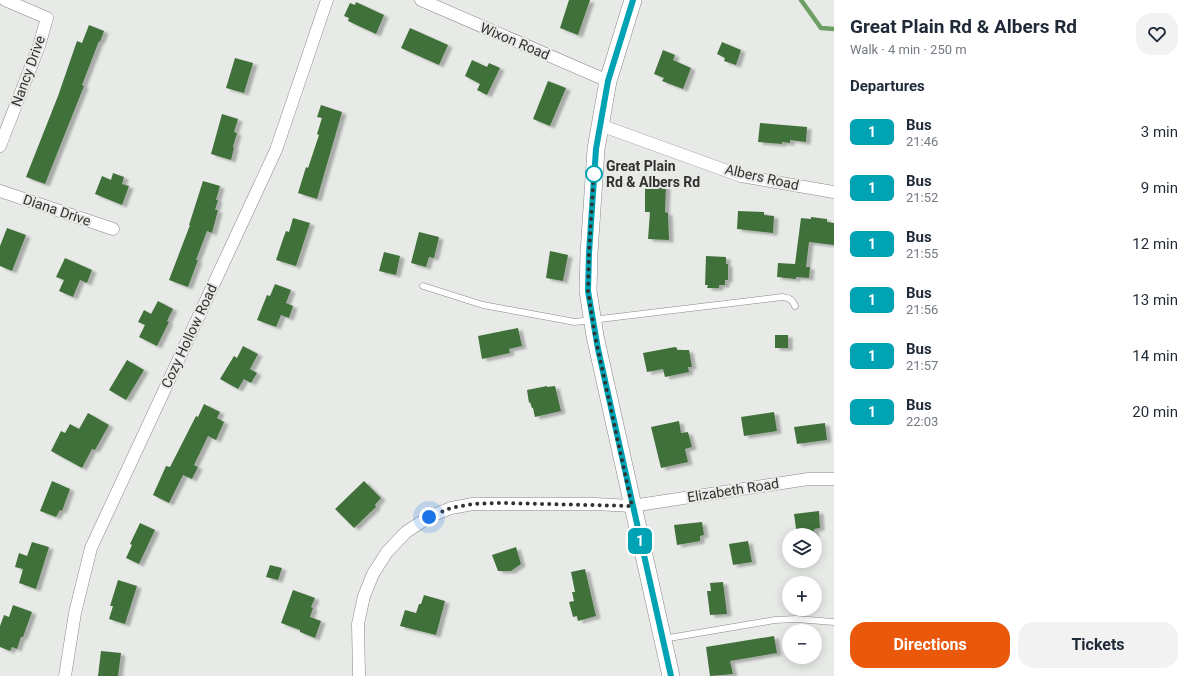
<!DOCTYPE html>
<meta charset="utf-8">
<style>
body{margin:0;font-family:Roboto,sans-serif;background:#f2f2f3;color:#1f2937;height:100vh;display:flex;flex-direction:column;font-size:15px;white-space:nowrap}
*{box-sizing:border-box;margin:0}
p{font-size:13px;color:#747a83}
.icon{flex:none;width:22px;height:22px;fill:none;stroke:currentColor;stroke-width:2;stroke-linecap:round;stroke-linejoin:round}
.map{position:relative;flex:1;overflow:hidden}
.details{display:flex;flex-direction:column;background:#fff;width:360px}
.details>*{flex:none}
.badge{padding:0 8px;border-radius:6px;font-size:14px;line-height:26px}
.fabs{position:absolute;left:782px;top:528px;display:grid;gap:8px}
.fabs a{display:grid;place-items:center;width:40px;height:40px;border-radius:50%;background:#fff;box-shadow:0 2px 10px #0003;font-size:20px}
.you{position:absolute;width:20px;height:20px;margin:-10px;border:3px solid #fff;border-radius:50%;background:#1a73e8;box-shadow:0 0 0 6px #1a73e833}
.map>.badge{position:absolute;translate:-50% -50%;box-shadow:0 0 0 2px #fff}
h2{padding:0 16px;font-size:15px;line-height:36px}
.round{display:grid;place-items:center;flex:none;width:42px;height:42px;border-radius:16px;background:#f2f2f3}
.summary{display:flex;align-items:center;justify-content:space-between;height:68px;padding:0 16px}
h1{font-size:19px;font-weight:700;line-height:30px}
.button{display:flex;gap:8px;margin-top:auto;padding:8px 16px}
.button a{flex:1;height:46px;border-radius:16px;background:#ea580c;color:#fff;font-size:16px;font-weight:700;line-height:46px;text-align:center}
.button a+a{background:#f2f2f3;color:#1f2937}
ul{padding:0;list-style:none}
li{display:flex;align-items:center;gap:12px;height:56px;padding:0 16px}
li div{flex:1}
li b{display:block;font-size:15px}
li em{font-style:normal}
li .badge{min-width:44px;font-weight:700;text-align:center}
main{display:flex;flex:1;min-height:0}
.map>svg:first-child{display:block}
</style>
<main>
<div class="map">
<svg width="834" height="676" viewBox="0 0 834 676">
<defs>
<filter id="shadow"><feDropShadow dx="4.5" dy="2.5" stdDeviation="1" flood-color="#0004"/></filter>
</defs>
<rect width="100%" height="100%" fill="#e7eae6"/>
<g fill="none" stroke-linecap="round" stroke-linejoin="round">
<polyline stroke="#6d9f65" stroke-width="4.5" points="801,0 821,28 834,29"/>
</g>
<g fill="#41713a" filter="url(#shadow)">
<polygon points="569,0 590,0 578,35 560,28"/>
<polygon points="356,2 384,15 376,34 348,21 349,18 344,16 350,3 355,5"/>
<polygon points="89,25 104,31 100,42 99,41 82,85 84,86 45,184 26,177 58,96 77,41 82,43"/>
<polygon points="410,28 448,45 439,65 401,48"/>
<polygon points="722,42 741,50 736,65 724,61 725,58 717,54"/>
<polygon points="663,50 675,55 673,60 691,68 683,89 662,81 664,78 654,74"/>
<polygon points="235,58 253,63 244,93 226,88"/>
<polygon points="472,60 487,67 489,63 500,68 487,95 477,90 480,84 465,76"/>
<polygon points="548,81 566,88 550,126 533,119"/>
<polygon points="321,105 342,112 317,199 298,193 306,167 308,168 319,135 317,134 322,118 317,117"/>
<polygon points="222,114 238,119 234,132 237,133 233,147 234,148 231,160 211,154"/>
<polygon points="760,123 807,127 806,142 790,140 790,143 782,142 782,144 758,142"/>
<polygon points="113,173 124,177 122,184 129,186 122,205 95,194 102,176 111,180"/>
<polygon points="203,181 220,186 216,200 218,200 215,210 218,210 212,233 207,231 196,260 198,260 188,287 169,280 190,225 189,225"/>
<polygon points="645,185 666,186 665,212 668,213 669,240 648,239 650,212 645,212"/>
<polygon points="738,211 764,212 764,215 774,216 773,233 737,229"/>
<polygon points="811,217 827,219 827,222 834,223 834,245 809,242 806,267 810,267 809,278 796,277 796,279 777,277 778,263 795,264 801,218 811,219"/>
<polygon points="293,218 310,223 296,266 276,260 283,239 286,231 289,232"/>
<polygon points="7,228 26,235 12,271 0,266 0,246"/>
<polygon points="419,232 439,237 434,258 429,257 426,267 411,263"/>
<polygon points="550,251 568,255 563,281 546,278"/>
<polygon points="384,252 400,256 396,275 379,271"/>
<polygon points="706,256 726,257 726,264 728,264 728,280 725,280 725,285 719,285 719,288 707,288 708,285 705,285"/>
<polygon points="65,258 92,270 87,283 80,280 73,297 59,291 64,280 56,277"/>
<polygon points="275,284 291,290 286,303 293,306 289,318 281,315 276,327 257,320 267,295 270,296"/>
<polygon points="158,301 173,309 167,321 169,322 157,346 139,337 145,325 138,322 144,310 151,314"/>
<polygon points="518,328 522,346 509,349 510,353 482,359 478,336"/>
<rect x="775" y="335" width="13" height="13"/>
<polygon points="243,346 258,354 250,369 257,373 251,383 244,379 238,389 220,379 234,356 237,358"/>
<polygon points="675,347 677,348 677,350 689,350 692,367 688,367 689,372 665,377 663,369 647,372 643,353"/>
<polygon points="127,360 144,370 126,400 109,390"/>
<polygon points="547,386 547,387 555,386 561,411 535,417 533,408 532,408 530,402 529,403 527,390"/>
<polygon points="204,404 220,412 217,418 224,422 216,440 208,436 194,465 198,467 192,479 183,475 169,503 153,495 166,466 170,467 196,416 198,417"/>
<polygon points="774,412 777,431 744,436 741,417"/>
<polygon points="88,413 109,425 95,450 92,449 82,468 51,451 61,431 65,433 70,424 79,429"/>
<polygon points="679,421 681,433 688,432 692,447 685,449 688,462 661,468 651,427"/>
<polygon points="825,423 827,440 797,444 794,427"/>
<polygon points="52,481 70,489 62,511 60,510 56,517 40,511"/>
<polygon points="364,481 381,498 375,505 376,507 354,528 335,509"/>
<polygon points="819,511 820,528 814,529 815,534 797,535 794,514"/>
<polygon points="702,522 704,535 700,536 700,541 677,545 674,525"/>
<polygon points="140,523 155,530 139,564 126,558 132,545 130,544"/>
<polygon points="748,541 752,562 733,565 729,544"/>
<polygon points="32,542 49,547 36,589 19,583 23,569 15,567 19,553 27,556"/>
<polygon points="516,547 521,564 511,571 498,571 492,555"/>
<polygon points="270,565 282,568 278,580 266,577"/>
<polygon points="585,569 596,616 578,621 577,616 573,617 569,602 574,601 572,592 575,592 571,572"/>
<polygon points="118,580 137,586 125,624 109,619 113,606 110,606"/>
<polygon points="723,582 727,614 710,615 707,591 711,591 710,583"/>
<polygon points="293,590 315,598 311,607 313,608 310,617 321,621 315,638 300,632 300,630 281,623"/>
<polygon points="424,595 445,601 436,635 400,626 405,610 416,613 419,604 421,604"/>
<polygon points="13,605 32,612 23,637 21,637 17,649 12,647 10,651 0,647 0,626 4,615 9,617"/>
<polygon points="774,636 777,653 730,661 733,674 710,676 706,647"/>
<polygon points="101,651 121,653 118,676 98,676"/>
</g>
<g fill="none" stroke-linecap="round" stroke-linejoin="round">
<g stroke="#868985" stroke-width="7">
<g id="lane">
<path d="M 423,286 L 483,305 L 575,322 L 782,297 C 789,298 792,299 795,306"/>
<polyline points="663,639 775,620 796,619 834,622"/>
</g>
</g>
<g stroke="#868985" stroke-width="13">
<g id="street">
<polyline points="421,0 608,81"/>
<polyline points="600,125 741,176 834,192"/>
<polyline points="0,146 39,46 47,18 5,0"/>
<polyline points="0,191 113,229"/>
<polyline points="65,676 75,613 91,548 276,150 327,0"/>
<polyline points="359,676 358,624 364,596 373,574 387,552 406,532 429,517 451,508 473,504 595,504 632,506 808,479 834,479"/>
</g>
</g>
<g stroke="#868985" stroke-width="18">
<polyline id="secondary" points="633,0 608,81 596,149 589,253 588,291 595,336 671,676"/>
</g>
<use href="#lane" stroke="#fff" stroke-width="6"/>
<use href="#street" stroke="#fff" stroke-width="12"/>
<use href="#secondary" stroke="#fff" stroke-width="17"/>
</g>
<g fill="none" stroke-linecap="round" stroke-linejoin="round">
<g stroke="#fff" stroke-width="9">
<polyline id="line" points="633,0 608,81 596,149 589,253 588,291 598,349 671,676"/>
</g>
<use href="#line" stroke="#00a3b4" stroke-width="6"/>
<polyline stroke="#313230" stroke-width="4" stroke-dasharray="0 7.2" points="429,517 451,508 473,504 501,503 632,506 595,336 588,291 589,253 594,170 594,174"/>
</g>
<circle fill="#fff" stroke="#00a3b4" stroke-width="2" cx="594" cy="174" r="8"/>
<g text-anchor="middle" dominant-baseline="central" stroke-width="4" stroke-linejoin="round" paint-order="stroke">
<g font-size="14" fill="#313230" stroke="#e7eae6">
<text transform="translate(515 41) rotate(23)">Wixon Road</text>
<text transform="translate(28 71) rotate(-70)">Nancy Drive</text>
<text transform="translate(762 177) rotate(13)">Albers Road</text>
<text transform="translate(57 210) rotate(19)">Diana Drive</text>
<text transform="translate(189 336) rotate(-65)">Cozy Hollow Road</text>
<text transform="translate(733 490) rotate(-9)">Elizabeth Road</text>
</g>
<g font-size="14" font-weight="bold" fill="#313230" stroke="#e7eae6" text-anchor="start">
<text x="606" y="166">Great Plain<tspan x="606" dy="16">Rd &amp; Albers Rd</tspan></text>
</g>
</g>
</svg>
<div class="fabs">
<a><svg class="icon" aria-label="layers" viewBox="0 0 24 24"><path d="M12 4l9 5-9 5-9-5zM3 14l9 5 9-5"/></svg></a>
<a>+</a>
<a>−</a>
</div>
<div class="you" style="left:429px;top:517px"></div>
<b class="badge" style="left:640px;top:541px;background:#00a3b4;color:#fff">1</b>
</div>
<section class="details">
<div class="summary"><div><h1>Great Plain Rd &amp; Albers Rd</h1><p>Walk · 4 min · 250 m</p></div><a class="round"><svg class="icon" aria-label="heart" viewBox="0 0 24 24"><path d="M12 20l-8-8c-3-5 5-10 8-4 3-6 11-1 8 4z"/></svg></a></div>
<h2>Departures</h2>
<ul>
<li><span class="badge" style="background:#00a3b4;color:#fff">1</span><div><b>Bus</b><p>21:46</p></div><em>3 min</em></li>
<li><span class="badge" style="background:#00a3b4;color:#fff">1</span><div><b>Bus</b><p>21:52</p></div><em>9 min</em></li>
<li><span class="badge" style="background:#00a3b4;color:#fff">1</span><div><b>Bus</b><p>21:55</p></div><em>12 min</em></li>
<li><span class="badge" style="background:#00a3b4;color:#fff">1</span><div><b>Bus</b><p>21:56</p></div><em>13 min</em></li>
<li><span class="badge" style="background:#00a3b4;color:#fff">1</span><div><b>Bus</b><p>21:57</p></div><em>14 min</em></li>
<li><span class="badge" style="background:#00a3b4;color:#fff">1</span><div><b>Bus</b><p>22:03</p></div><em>20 min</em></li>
</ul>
<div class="button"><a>Directions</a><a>Tickets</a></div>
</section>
</main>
